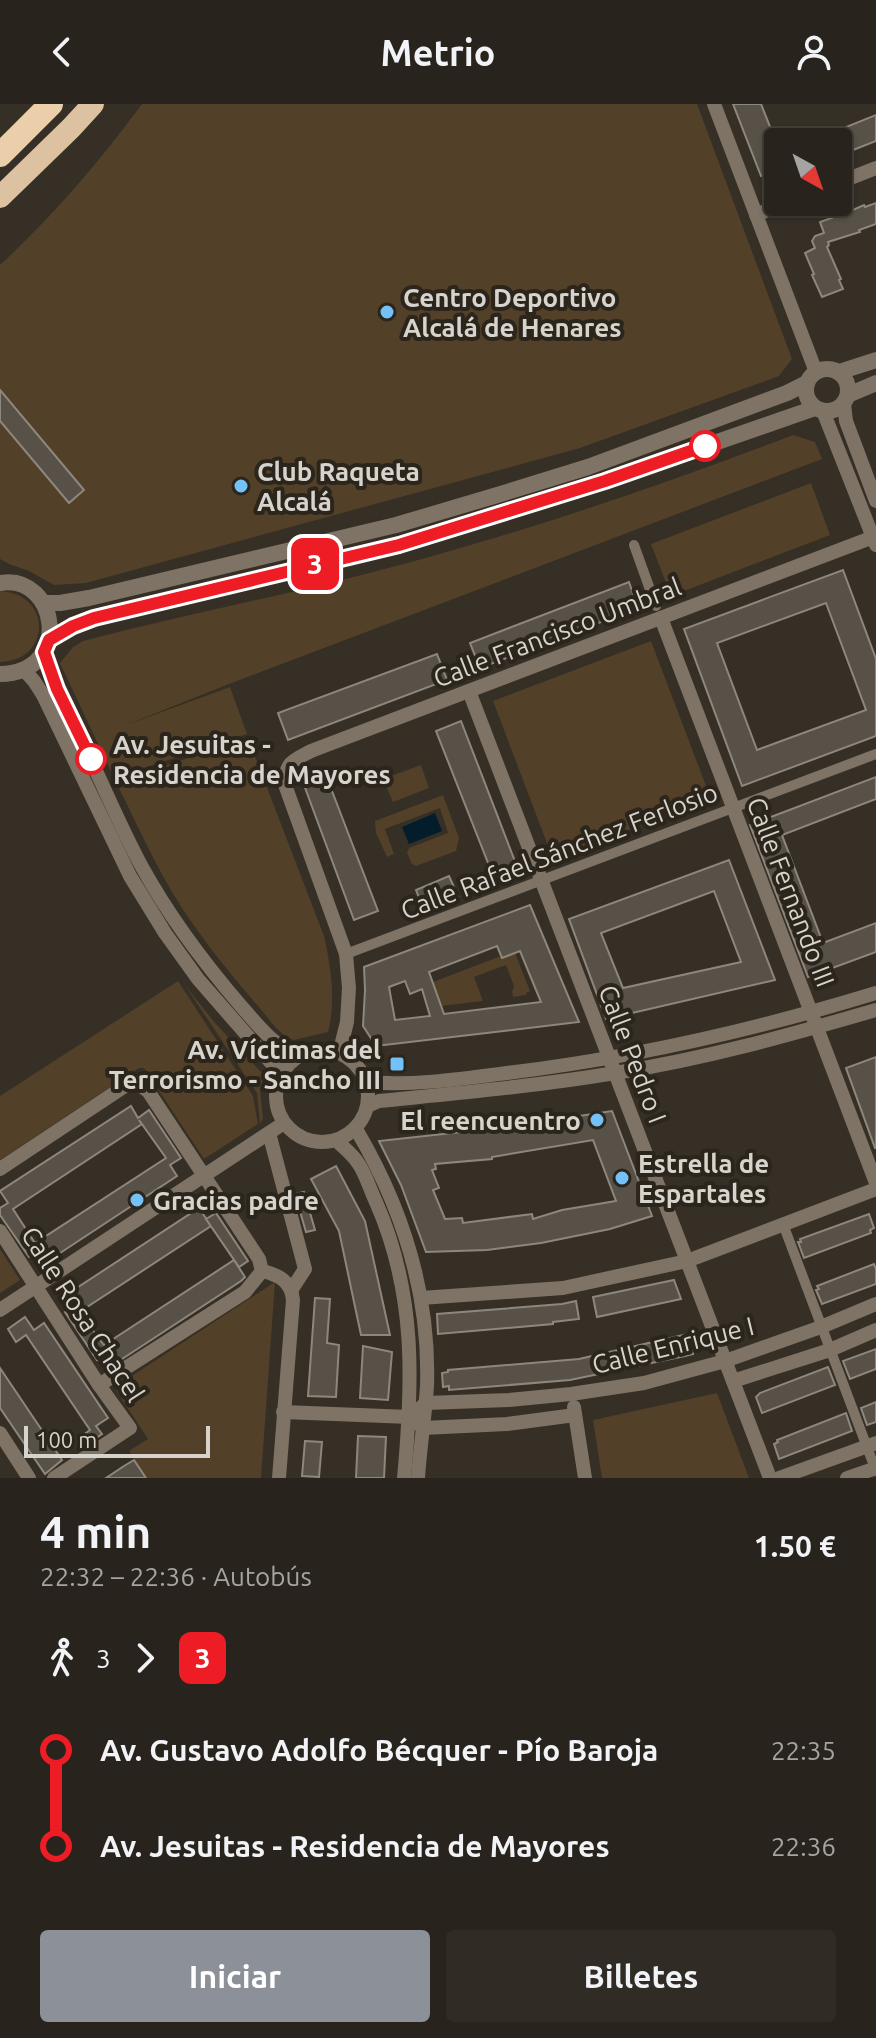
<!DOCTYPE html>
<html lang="es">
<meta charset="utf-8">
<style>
body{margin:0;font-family:Ubuntu,sans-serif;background:#302b25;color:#f1f3f6;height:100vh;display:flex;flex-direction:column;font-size:30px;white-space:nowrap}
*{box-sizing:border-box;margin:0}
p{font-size:26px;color:#a5a4a3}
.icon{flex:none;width:44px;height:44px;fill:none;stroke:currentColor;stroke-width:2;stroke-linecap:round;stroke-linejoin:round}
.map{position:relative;height:1374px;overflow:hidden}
.details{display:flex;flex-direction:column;background:#28231c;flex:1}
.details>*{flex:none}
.badge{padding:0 16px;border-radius:12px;font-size:28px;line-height:52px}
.needle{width:52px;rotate:140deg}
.controls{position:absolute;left:764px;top:24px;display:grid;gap:16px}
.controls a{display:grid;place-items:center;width:88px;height:88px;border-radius:8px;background:#28231c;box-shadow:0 2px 6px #0004,0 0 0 2px #44403b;font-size:40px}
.scale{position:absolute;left:24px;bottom:20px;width:186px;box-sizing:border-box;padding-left:8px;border:4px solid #d7d3cd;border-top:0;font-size:22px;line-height:28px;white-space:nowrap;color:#d7d3cd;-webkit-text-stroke:6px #2b251c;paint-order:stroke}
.map>.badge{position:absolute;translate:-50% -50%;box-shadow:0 0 0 4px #fff}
.legs{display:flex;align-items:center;gap:12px;height:88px;padding:0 40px;font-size:26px}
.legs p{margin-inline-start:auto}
.overview{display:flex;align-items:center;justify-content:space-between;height:136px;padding:0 40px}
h1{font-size:44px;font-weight:700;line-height:60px}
.cta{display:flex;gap:16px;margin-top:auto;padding:16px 40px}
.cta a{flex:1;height:92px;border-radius:8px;background:#8c9099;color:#fff;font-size:32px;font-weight:700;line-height:92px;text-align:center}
.cta a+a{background:#302b25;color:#f1f3f6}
ul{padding:0 40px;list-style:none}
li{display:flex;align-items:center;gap:28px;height:96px;font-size:30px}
li i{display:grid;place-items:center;width:12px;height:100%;margin:0 10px;background:currentColor}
li i::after{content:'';width:20px;height:20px;margin:-10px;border:6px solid;border-radius:50%;background:#28231c}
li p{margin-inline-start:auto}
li:first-child i{background:linear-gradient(#0000 50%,currentColor 0)}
li:last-child i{background:linear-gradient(currentColor 50%,#0000 0)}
header{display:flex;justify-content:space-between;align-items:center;height:104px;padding:0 40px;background:#28231c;font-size:36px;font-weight:700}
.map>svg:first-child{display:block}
</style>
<header><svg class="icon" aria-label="back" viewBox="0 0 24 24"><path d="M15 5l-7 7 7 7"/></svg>Metrio<svg class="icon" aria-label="person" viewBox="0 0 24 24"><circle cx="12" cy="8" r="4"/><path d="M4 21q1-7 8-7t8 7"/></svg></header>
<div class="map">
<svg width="876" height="1374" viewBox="0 0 876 1374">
<rect width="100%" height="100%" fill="#352f26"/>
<g fill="#524028">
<path d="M 142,0 L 697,0 L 792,255 L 779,272 L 580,344 L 86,479 L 54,481 L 29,467 L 9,460 L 0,455 L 0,161 C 53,112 99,58 142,0 Z"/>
<path d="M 793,331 L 815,338 L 822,355 L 229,580 L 126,621 L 230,583 L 247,630 L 114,674 L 60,559 L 73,543 L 83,537 C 187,510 292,490 396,462 C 531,426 662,381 793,331 Z"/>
<polygon points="811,379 830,431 671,492 651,440"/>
<path d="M 0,487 C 53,490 51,557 0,558 Z"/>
<polygon points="651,537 711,695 553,755 493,597"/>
<path d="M 248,634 L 324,832 C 331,863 336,897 328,928 L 294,936 C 279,932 268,913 258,902 C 231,871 205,839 182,804 C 156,764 137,720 116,678 Z"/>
<polygon points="421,661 429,684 393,698 383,675"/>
<polygon points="443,691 459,734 456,747 416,762 412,760 407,749 409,744 448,729 440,704 385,725 394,750 387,753 376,729 375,717"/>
<polygon points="515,849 530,887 526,889 526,891 513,893 512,887 514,882 506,861 474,873 483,897 441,902 433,878 501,852 502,854"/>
<polygon points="178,877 253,992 258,1020 204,1055 144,964 139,964 0,1056 0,992"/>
<polygon points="184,880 215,919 264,971 260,986 263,1014 260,1020 257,989"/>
<polygon points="0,1145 20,1176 0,1189"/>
<polygon points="275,1178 261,1374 146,1374 129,1347 148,1335 117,1288 118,1281"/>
<polygon points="717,1289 749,1374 602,1374 593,1316"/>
</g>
<polygon fill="#031d2d" points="435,709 442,727 409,740 402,723"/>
<g fill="#585147" stroke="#8e877d" stroke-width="2" fill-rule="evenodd">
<polygon points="733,0 761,0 778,43 778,65 761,72"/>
<polygon points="876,11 876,37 838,52 838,38 809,38"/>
<polygon points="876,99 876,120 859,126 860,128 828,138 829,141 827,143 841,175 839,176 843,185 822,193 812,171 814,170 805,149 815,144 812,137 815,132 824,129 820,118 837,112 837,113 864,101 865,103"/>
<polygon points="0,286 84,386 69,399 0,317"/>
<path d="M 843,466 L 876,555 L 876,632 L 742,682 L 684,525 ZM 826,499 L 866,606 L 757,646 L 717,539 Z"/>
<polygon points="629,478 638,504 480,564 470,539"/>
<polygon points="437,550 447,576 288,636 278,609"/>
<polygon points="461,617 516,760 492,769 436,627"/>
<polygon points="876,673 876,695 782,731 823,839 876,819 876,848 808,873 750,721"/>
<polygon points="327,674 378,807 354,816 304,681"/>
<path d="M 729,756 L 775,876 L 606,915 L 569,815 ZM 714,787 L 741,858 L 623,884 L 601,829 Z"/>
<polygon points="449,772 458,792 423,804 416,786"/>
<path d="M 530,801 L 579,918 L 376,942 L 363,922 L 365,886 L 364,863 ZM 497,842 L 502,854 L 520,847 L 541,898 L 444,910 L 429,868 ZM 405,877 L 410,890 L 422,885 L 430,912 L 395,916 L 389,883 Z"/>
<polygon points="876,953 876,1044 875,1044 846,964"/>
<path d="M 131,1002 L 138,1014 L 149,1006 L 181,1054 L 170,1061 L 177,1072 L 48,1157 L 36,1140 L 40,1146 L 29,1153 L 0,1111 L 0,1104 L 8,1099 L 0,1087 ZM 139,1016 L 166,1054 L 35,1139 L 13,1105 L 142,1020 Z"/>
<path d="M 612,1007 L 652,1112 L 610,1125 L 541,1139 L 487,1146 L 426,1148 L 401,1081 L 379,1037 L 498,1024 ZM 593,1036 L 616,1097 L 562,1106 L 533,1115 L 532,1110 L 463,1119 L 462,1114 L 445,1115 L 433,1086 L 439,1084 L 432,1066 L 436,1065 L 435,1060 L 492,1055 L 492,1053 Z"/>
<polygon points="336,1062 365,1117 390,1231 361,1231 339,1127 311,1075"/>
<polygon points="304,1088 315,1126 306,1128 295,1090"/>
<polygon points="199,1104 211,1122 81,1207 96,1231 104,1241 234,1156 245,1173 241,1177 116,1259 108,1248 97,1256 65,1208 77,1201 69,1189"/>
<polygon points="216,1109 248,1157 239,1163 206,1115"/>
<polygon points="869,1110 874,1124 870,1126 871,1129 804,1154 798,1138 801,1138 800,1135"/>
<polygon points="874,1160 876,1165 876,1180 822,1200 816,1186 819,1185 817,1182"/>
<polygon points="674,1176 681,1195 597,1213 593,1193"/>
<polygon points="315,1194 330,1195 327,1239 339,1241 336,1293 308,1292"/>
<polygon points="576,1197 579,1215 553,1218 553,1220 438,1230 437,1210 562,1200"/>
<polygon points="25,1213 34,1226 44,1219 108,1314 96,1322 102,1330 84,1342 79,1334 90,1326 26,1231 16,1238 8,1225"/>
<polygon points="688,1230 689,1233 695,1232 701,1245 692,1246 693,1250 685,1252 570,1276 449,1286 449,1282 443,1283 442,1269 448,1268 448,1266 579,1255"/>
<polygon points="363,1242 392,1248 388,1296 360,1294"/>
<polygon points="876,1245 876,1265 850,1275 843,1257"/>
<polygon points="828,1263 835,1281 762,1309 756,1293 760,1289"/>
<polygon points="0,1264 62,1356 45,1370 0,1304"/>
<polygon points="876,1298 876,1318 867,1321 861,1304"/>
<polygon points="846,1309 852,1327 779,1355 774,1340 778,1338 777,1336"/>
<polygon points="358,1332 386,1333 384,1374 356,1374"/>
<polygon points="305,1337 322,1338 319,1373 302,1372"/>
<polygon points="134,1356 146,1374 106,1374 124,1362"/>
</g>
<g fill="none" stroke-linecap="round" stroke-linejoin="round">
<g stroke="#7e7364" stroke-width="10">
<polyline points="634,441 656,502"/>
<polyline points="346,850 876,650"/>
<polyline points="783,1120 876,1367"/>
</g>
<g stroke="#7e7364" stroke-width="14">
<polyline points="714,0 816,268"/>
<polyline points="838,79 876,64"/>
<polyline points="756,111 787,98"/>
<polyline points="844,300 846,317 876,397"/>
<polyline points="823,307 876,441"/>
<polyline points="661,514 876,1079"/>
<path d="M 44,548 C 54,585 74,619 90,654 C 107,690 123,728 142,763 C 170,814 204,859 241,902 C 258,921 275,945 301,951"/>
<polyline points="24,566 34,577 43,591 130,772 165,829 198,875 281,970"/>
<polyline points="469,587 770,1374"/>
<circle cx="322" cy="992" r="46"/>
<path d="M 338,948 L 342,938 L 347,918 L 349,884 L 346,850 L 284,678 C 287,657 294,656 311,647 L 876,432"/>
<path d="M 367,978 C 413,982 461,975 507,969 C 632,954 755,926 876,889"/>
<path d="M 368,1002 L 379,997 C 458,989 537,982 615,969 C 704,955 790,931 876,906"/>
<path d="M 356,1025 C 402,1103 430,1190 427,1282 C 425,1313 420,1343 418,1374"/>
<polyline points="269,1029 305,1165 292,1185"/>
<path d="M 337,1037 C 344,1044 353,1051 358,1059 C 366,1070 370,1086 376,1098 C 416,1189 413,1277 404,1374"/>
<polyline points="0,1065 125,982 137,979 148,987 259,1155 262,1167 245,1188 99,1281"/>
<polyline points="0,1127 99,1281 130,1324 54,1374"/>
<path d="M 262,1167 C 279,1171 291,1177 293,1196 L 279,1374"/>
<polyline points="421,1194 563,1184 687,1157 876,1085"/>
<polyline points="0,1206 284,1019"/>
<polyline points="733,1277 830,1246 876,1226"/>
<polyline points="574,1303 585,1374"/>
<polyline points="283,1308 410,1313"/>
<polyline points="410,1313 426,1299 509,1296 571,1290 644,1279 725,1257 821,1223 876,1200"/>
<polyline points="416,1318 423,1324 507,1320 575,1311"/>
<polyline points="0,1329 29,1374"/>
<polyline points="779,1374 876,1339"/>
<polyline points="847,1374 876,1364"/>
</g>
<g stroke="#7e7364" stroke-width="16">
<circle cx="827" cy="286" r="21"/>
<polyline points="839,268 876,256"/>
<polyline points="848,291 876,279"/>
<path d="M 0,479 C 58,469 74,569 0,570"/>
<polyline points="43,499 60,499 89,494 396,421 494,392 588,363 787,289 807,279"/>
<polyline points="49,536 73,522 94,514 399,441 605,377 815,304"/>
</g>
<polyline stroke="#dcc2a1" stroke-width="22" points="0,93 71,24 93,0"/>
<polyline stroke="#ebcfab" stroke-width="24" points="0,51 51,0"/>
</g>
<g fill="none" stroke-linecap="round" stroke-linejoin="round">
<g stroke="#fff" stroke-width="18">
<polyline id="line-1" points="91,655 57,585 44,548 49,536 73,522 94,514 399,441 605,377 705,342"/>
</g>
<use href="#line-1" stroke="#ee1c25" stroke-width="12"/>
</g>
<g fill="#73c1f6" stroke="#2b251c" stroke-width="3">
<circle cx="387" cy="208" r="8"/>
<circle cx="241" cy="382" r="8"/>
<rect x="389" y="952" width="16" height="16" rx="4"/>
<circle cx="597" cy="1016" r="8"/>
<circle cx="622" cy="1074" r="8"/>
<circle cx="137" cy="1096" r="8"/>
</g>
<g fill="#fff" stroke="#ee1c25" stroke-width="4">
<circle cx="705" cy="342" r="14"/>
<circle cx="91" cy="655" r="14"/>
</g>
<g text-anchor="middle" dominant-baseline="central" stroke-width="8" stroke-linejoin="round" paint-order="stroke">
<g font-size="26" font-weight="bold" fill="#d7d3cd" stroke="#2b251c" text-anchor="start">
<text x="403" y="193">Centro Deportivo<tspan x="403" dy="30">Alcalá de Henares</tspan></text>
<text x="257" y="367">Club Raqueta<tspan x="257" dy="30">Alcalá</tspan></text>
<text x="381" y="945" text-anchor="end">Av. Víctimas del<tspan x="381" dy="30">Terrorismo - Sancho III</tspan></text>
<text x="581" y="1016" text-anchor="end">El reencuentro</text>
<text x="638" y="1059">Estrella de<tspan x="638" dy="30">Espartales</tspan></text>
<text x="153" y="1096">Gracias padre</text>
</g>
<g font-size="26" fill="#d7d3cd" stroke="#2b251c">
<text transform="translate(557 528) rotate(-21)">Calle Francisco Umbral</text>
<text transform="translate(559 747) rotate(-21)">Calle Rafael Sánchez Ferlosio</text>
<text transform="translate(791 788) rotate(69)">Calle Fernando III</text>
<text transform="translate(633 950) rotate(69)">Calle Pedro I</text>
<text transform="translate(83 1210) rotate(57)">Calle Rosa Chacel</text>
<text transform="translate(673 1241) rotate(-14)">Calle Enrique I</text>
</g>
<g font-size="26" font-weight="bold" fill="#d7d3cd" stroke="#2b251c" text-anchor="start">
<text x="113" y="640">Av. Jesuitas -<tspan x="113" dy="30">Residencia de Mayores</tspan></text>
</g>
</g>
</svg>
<div class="controls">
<a><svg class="needle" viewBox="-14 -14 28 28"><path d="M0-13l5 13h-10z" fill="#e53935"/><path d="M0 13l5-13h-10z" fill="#a5a4a3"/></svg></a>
</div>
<div class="scale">100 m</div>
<b class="badge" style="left:315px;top:460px;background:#ee1c25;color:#fff">3</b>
</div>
<section class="details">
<div class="overview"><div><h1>4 min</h1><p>22:32 – 22:36 · Autobús</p></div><b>1.50 €</b></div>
<div class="legs"><svg class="icon" aria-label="walk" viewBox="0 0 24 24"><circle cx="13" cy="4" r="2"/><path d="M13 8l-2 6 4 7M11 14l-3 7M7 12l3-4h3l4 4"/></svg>3<svg class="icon" aria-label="forward" viewBox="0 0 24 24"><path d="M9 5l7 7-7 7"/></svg><b class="badge" style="background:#ee1c25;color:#fff">3</b></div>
<ul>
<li><i style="color:#ee1c25"></i><b>Av. Gustavo Adolfo Bécquer - Pío Baroja</b><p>22:35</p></li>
<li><i style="color:#ee1c25"></i><b>Av. Jesuitas - Residencia de Mayores</b><p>22:36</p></li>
</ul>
<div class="cta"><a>Iniciar</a><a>Billetes</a></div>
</section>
